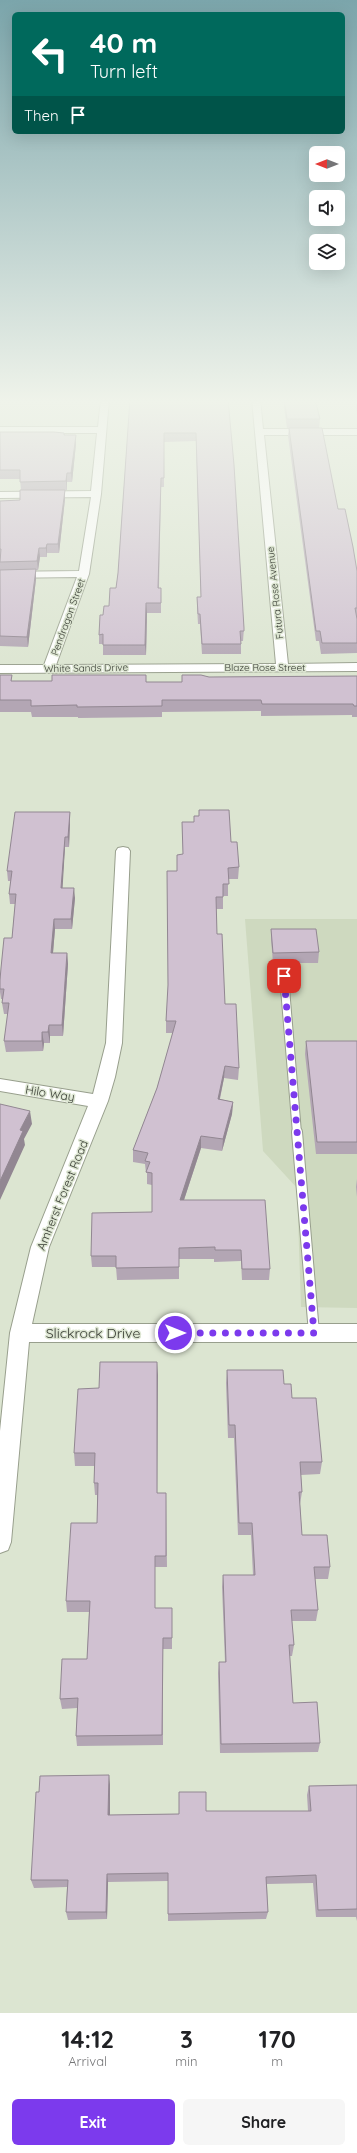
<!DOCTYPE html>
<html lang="en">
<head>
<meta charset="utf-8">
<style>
  :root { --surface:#fff; --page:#f6f6f6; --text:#202124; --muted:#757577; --accent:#7c3aed }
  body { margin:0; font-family:Quicksand,sans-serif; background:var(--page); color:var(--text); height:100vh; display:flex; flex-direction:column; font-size:15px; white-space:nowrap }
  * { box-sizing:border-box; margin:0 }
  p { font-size:13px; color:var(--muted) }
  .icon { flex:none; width:22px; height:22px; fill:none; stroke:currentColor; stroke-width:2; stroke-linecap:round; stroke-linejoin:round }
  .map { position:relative; height:2013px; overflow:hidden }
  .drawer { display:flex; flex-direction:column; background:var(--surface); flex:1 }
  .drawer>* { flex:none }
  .top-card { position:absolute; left:12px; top:12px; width:333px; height:122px; border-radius:6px; box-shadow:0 4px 16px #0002; background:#00695c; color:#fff; overflow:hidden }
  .needle { width:26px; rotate:270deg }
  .tools { position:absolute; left:309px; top:146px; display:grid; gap:8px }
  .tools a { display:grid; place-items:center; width:36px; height:36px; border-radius:6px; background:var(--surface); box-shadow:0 4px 16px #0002; font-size:20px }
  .pin { position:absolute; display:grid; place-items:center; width:34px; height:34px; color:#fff; margin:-17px; border-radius:8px; box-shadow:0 2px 6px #0006 }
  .me { position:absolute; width:44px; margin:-22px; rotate:90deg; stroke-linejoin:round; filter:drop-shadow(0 0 3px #0008) }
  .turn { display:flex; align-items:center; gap:14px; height:84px; padding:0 12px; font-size:18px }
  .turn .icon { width:52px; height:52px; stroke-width:2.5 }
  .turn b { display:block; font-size:28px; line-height:34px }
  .then { display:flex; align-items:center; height:38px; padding:0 12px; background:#0003; gap:8px; font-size:15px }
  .eta { display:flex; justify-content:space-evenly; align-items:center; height:68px; text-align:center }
  .eta b { font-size:24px; font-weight:700; line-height:28px }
  .primary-button { display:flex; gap:8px; margin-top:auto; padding:8px 12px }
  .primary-button a { flex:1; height:46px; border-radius:6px; background:var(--accent); color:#fff; font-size:16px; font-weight:700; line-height:46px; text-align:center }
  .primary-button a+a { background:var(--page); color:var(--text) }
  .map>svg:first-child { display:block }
</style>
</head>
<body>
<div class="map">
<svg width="357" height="2013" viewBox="0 0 357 2013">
  <rect width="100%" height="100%" fill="#dce5d1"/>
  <path fill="#ced9bf" d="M245 919H357V1308L301 1307 297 1188 263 1151Z"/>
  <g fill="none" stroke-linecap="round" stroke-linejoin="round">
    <defs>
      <path id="lane-far1" d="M284 976 297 1133"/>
      <path id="lane" d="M297 1132 314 1333"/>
      <path id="street" d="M101 399H109L101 494 89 574 56 665 276 664 252 399H260L263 429H357V435H264L288 664 357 663V671L0 673V665H44L77 577 0 578V572L79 571 91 497 0 498V492L91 491 97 433H0V427H98Z
        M123 847 128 848 130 851 122 1043 115 1077 108 1101 49 1247 32 1324H357V1342H29L11 1542 8 1550 0 1553V1431L10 1333 31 1247 88 1106 0 1091V1079L93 1094 106 1043 116 851 118 848Z"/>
    </defs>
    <use href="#lane-far1" stroke="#989f8d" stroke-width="10"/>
    <use href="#lane" stroke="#989f8d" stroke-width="12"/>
    <use href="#street" stroke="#989f8d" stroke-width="2"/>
    <use href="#lane-far1" stroke="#fff" stroke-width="8"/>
    <use href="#lane" stroke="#fff" stroke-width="10"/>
    <use href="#street" fill="#fff" fill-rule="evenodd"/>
  </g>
  <path fill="#b3a6b4" d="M130 399H228L244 628 243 641H241V654H202L200 624H198L197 607V597H201L196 441 164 442V487H161L159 588H161V613H147L146 655H103V644H99V635L103 615 109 606 116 588 118 573Z
    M284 399 320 419 319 428H287L284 408Z
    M357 399V413L356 408Z
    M289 428 338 509 357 571V653L321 654 319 641H316L288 436Z
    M0 432 64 433 65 435H76V444L72 482H67V490H21L20 479H0Z
    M65 499 59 553H47V557H40L38 570H36V579L28 647 0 646V501Z
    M0 675 12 681H52L146 675V682H182L209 677 357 676V717H352V715L261 716V711L162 712V717L78 718V717H32L31 712H0Z
    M70 812V822L69 847H65L62 888 75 898 72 929H55L53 953H67L68 964 63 1036H50V1043H44L43 1051 6 1052 4 1041 8 1014H4L2 1003 3 999H1L0 992V980L12 938 15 904H10L9 894 11 881H8L7 871Z
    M194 816 231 842 239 867 238 879H228V896H223V909H216L217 934 225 1004 239 1068 238 1080 224 1078 220 1099 233 1102 232 1114 222 1151 201 1148 184 1200 270 1269 269 1280H242L241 1261 214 1262V1259H179V1279L117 1280 116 1267H92L91 1256 152 1212V1185L147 1184V1173H146L145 1164 133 1162V1150L157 1088 173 1033H166V1021L177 871 183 854 182 822H194Z
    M271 929 319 952 318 963H273L271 939Z
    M306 1041H357V1154H316L305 1054Z
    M357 1179V1197L356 1187Z
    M157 1362V1493H166L167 1567H155V1608H172V1649H163V1745L77 1746 76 1736 77 1708 62 1709 60 1699 87 1659 89 1612H67L66 1601 97 1523V1495H95L94 1483 95 1466H75L74 1453 99 1388Z
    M227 1370 284 1384 292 1398 322 1462 320 1474 301 1475 302 1492 300 1504 302 1535 330 1567 328 1579H315L318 1610 316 1621H292L294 1645 292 1656H289L293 1703 320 1743 318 1752 220 1753 218 1673 219 1662H225L222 1587 223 1575H253L251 1535H238L234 1438H228L226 1383Z
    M110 1784V1815L179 1814 206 1811H308L307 1795 309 1786 357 1785V1921L356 1917H316L313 1883 267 1884 268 1912 266 1919 168 1921V1881L108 1882 107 1919 68 1920 66 1912 67 1887 34 1888 31 1880 39 1792Z"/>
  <path fill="#928792" d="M76 435V444L72 482 71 473Z
    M67 473V490L66 481Z
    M65 490V499L59 553 58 544Z
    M47 544V557L46 548Z
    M39 548 40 557 38 570 37 561Z
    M36 569V579L28 647 27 637Z
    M146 603 147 613 146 655 145 645Z
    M70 812V822L69 847 68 837Z
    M65 837V847L62 898 61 888Z
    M74 888 75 898 72 929 71 919Z
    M54 919 55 929 52 964 51 953Z
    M67 953 68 964 63 1036 62 1025Z
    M49 1025 50 1036V1043L48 1032Z
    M42 1032 44 1043 43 1051 42 1041Z
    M225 1066 224 1078 217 1111 218 1099Z
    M233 1102 232 1114 222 1151 223 1139Z
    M30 1111 32 1124 24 1139 25 1145 0 1200V1181L20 1130Z
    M201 1136V1148L180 1212V1200Z
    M157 1362 158 1375 157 1505Z
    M109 1775 110 1784V1824L108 1815Z
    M107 1874 108 1882 107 1919 106 1912Z"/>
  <path fill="#d0c1d1" stroke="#928792" d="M130 399H228L234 465 244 628V631H240L241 644H202L200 614H198L197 597H201L196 433H164V478H161L158 588H161V603H146L145 645H103V634L99 635 100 615H103L104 606H109L110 588H116L118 573Z
    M284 399H315L320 419H287Z
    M289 428H322L338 509H345L353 547 357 571V608H355L357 619V643H322L320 631H316Z
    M0 432H54L64 433V435H76L71 473H67L66 481 20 482V470H0Z
    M20 490H65L58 544H47L46 548H39L37 561 0 562 1 549H0V501L20 500Z
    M36 569 27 637 0 636V570Z
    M0 675H12L11 681H52V675H146V682H182V675H201L209 677 357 676V706H354L353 704H262L261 700H162V706L77 707V705L31 706V700H0Z
    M199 810H229L231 842H237L239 867 228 868 229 884H223V897H216L217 934H222L225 1004H236L239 1068 225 1066 218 1099 233 1102 223 1139 201 1136 180 1200H265L270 1269H242L241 1250H215V1247L179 1248V1267L116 1268V1256H91L92 1213 152 1212V1173L146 1172 150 1162 145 1161 148 1153 133 1150 157 1088 176 1021H166L168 985 167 871H177V855L183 854 182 822H194V816H199Z
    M15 812H70L68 837H65L61 888H74L71 919H54L51 953H67L62 1025H49L48 1032H42V1041H4L9 1003H2L4 989H0V980L1 968 4 938H12L16 894H9L12 871H7Z
    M271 929H316L319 952 273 953Z
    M306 1041H357V1142H317Z
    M0 1104 30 1111 20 1130 23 1131 0 1181Z
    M100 1362H157V1493H166V1556H155V1608H172V1638H163L162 1735 76 1736 78 1698 60 1699 62 1659H87L90 1601H66L71 1523H97L98 1483H94L95 1453H74L78 1389 99 1388Z
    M227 1370H283L284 1384H291L292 1398H316L322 1462H300L302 1492H299L302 1535H327L330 1567H314L318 1610H291L294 1645H289L293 1703 317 1702 320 1743 221 1744 219 1662H226L223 1575H255L252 1523H239L235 1425H229Z
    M109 1775 108 1815 179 1814V1792H206V1811H311L309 1786 357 1785V1909L318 1910 316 1875 266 1877 268 1912 168 1914V1873L107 1874 106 1912H66L68 1880H31L36 1792H39L40 1776Z"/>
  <linearGradient id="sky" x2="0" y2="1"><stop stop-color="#7ba5ab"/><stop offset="0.59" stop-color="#eff3ea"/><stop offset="1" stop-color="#eff3ea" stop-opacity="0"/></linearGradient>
  <rect width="357" height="680" fill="url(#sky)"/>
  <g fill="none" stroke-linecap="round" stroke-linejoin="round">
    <path stroke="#7c3aed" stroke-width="7" stroke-dasharray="0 12.6" d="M175 1333H314L284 976"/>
  </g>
  <g text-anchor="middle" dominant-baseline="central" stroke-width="3" stroke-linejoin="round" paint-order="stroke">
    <g font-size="10" fill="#393d35" stroke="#dce5d1">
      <text transform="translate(275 593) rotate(-96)">Futura Rose Avenue</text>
      <text transform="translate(68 617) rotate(-70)">Pendragon Street</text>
      <text x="265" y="667">Blaze Rose Street</text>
      <text transform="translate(86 668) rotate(-1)">White Sands Drive</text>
    </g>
    <g font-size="12" fill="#393d35" stroke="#dce5d1">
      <text transform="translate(50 1093) rotate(9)">Hilo Way</text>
      <text transform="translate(62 1195) rotate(-68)">Amherst Forest Road</text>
    </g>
    <g font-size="14" fill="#393d35" stroke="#dce5d1">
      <text x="93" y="1333">Slickrock Drive</text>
    </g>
  </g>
</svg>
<div class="tools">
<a><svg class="needle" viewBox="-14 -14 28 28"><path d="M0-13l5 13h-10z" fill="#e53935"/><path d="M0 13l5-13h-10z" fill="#757577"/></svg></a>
<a><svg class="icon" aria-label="sound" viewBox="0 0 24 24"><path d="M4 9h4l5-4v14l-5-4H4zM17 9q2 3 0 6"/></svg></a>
<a><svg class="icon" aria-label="layers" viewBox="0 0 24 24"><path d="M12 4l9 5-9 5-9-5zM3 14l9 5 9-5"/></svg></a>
</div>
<div class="pin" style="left:284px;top:976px;background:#d93025"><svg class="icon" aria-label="arrive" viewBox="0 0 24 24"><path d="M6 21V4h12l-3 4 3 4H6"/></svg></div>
<svg class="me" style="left:175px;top:1333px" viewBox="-20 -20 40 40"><circle r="17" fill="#7c3aed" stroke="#fff" stroke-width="3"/><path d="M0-11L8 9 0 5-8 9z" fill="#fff"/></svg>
<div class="top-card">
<div class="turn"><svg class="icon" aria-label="left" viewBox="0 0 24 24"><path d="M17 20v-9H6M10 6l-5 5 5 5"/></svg><div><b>40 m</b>Turn left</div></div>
<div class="then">Then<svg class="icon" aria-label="arrive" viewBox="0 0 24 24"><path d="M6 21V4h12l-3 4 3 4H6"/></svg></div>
</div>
</div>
<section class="drawer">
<div class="eta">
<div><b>14:12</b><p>Arrival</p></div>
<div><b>3</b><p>min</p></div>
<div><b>170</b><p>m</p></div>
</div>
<div class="primary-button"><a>Exit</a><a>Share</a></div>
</section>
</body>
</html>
